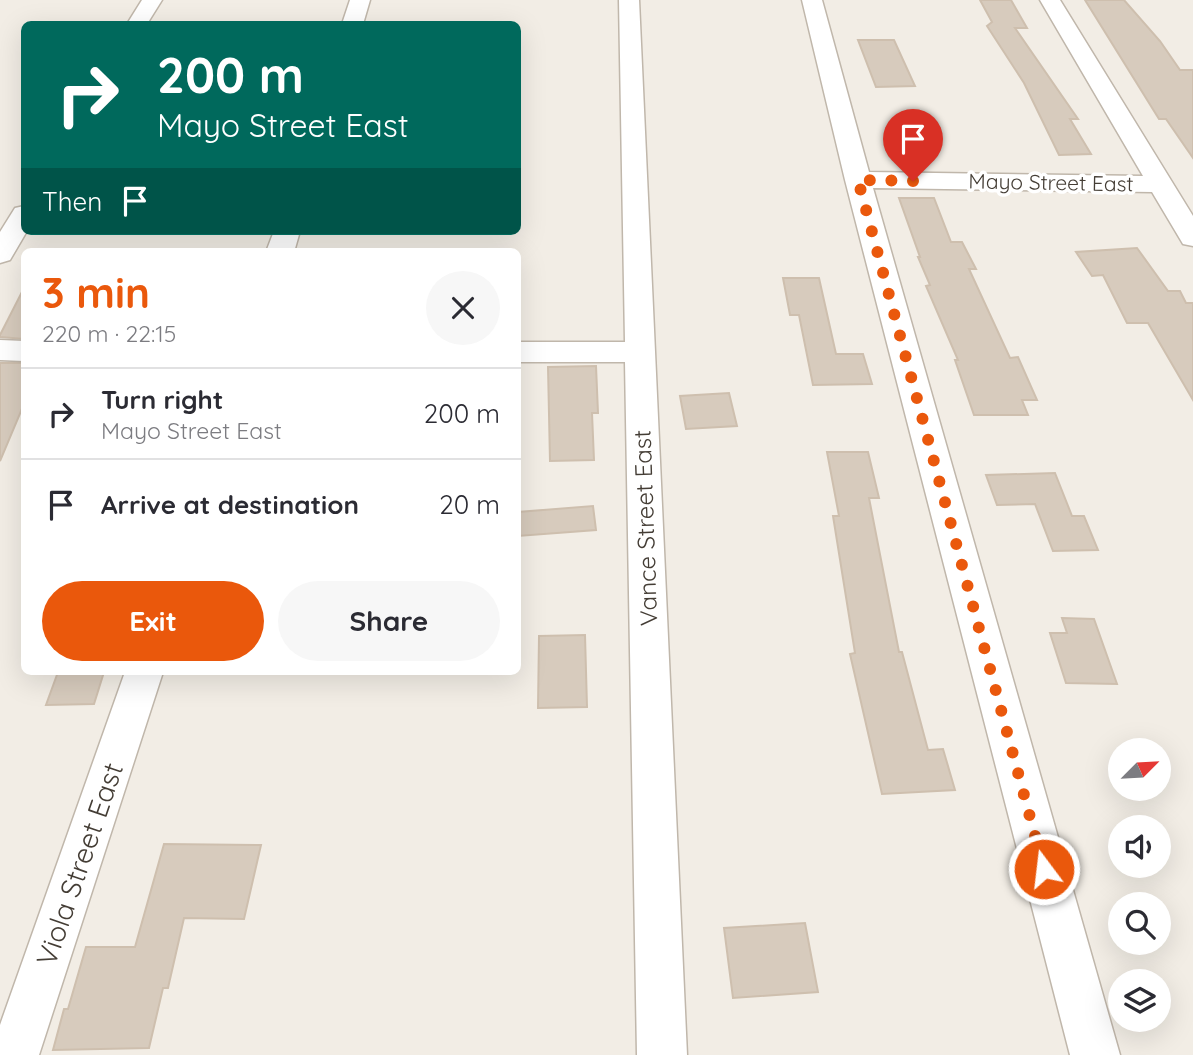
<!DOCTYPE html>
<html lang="en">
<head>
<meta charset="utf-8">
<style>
  :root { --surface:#fff; --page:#f7f7f7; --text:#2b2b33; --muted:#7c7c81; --line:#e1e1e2; --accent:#ea580c }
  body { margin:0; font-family:Quicksand,sans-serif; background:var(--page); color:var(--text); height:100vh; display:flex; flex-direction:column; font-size:26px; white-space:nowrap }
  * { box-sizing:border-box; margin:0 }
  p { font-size:23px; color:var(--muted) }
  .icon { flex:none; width:38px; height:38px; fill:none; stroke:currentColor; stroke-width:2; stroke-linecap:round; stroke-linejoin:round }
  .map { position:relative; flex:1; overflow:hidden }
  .side { position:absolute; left:21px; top:248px; width:500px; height:427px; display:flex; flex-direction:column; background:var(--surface); border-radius:10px; box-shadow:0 7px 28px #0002 }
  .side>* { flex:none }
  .banner { position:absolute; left:21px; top:21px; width:500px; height:214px; border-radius:10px; box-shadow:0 7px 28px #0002; background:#00695c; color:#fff; overflow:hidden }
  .needle { width:46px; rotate:66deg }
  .controls { position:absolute; left:1108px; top:738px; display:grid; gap:14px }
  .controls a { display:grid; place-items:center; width:63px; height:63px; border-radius:50%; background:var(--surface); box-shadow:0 7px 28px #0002; font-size:35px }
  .pin { position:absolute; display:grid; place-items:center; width:60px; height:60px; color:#fff; margin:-72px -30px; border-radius:50% 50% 50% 0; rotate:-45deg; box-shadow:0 0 7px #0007 }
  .pin .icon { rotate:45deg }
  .me { position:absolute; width:77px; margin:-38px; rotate:345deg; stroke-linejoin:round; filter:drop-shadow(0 0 5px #0008) }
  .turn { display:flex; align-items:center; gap:24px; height:147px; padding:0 21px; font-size:32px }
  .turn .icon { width:91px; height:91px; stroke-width:2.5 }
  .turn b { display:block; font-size:49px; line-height:60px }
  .then { display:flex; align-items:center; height:66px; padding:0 21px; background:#0003; gap:14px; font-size:26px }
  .round { display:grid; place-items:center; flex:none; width:74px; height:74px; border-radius:37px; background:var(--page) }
  .head { display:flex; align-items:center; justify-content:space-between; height:119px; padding:0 21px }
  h1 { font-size:42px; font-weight:700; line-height:52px; color:var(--accent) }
  .action { display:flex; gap:14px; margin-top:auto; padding:14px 21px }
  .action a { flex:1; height:80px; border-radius:42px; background:var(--accent); color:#fff; font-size:28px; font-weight:700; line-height:80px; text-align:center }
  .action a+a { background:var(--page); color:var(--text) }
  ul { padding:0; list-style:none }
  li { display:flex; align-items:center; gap:21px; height:91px; padding:0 21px; border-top:2px solid var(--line) }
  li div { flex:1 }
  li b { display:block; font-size:26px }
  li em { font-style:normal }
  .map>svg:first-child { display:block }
</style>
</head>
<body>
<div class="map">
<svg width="1193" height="1055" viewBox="0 0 1193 1055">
  <rect width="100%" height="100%" fill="#f2ede5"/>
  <path fill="#d7cbbd" stroke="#cebfae" stroke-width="2" d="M980 0H1011L1027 28H1015L1078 119H1070L1091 154 1059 155 1024 83 987 26 992 22Z
    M1085 0H1124L1160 41 1180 70H1193V158L1166 119H1159Z
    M858 40H894L915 86 876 87Z
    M899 198H934L951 242H962L976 269H969L1010 358 1018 357 1037 400H1022L1028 415H974L955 360H958L926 286 930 285 918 257H920Z
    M1137 248 1168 291H1180L1186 303H1193V400L1148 323H1127L1103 275 1092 276 1076 252Z
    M783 278H819L836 354H863L872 384 813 385 799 315H790Z
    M24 288V339L0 337V335Z
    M0 363H24V404L0 461Z
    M596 366 598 413H592L594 460 550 461 548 367Z
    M729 393 737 426 686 429 680 396Z
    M827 452H868L879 498H869L899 652H902L928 750 943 749 955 790 882 794 850 654 855 653 833 516H839Z
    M1055 473 1072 516H1084L1098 550 1053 551 1035 504 997 505 986 475Z
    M593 506 596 530 518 536V512Z
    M1062 618 1094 619 1117 684 1066 683 1050 633H1067Z
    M585 635 587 707 538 708 539 636Z
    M58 672H104L94 704 46 705Z
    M164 844 261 845 244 919 184 918 168 988H163L149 1048 53 1050 64 1009H68L86 947H135Z
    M805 923 818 992 733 998 724 928Z"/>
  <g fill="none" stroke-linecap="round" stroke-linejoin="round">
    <defs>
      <path id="minor" d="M142 0H162L147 24H127Z
        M350 0H370L363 24H342Z
        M619 0H639L687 1055H637L625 362H518V342H625Z
        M802 0H822L869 172 1143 176 1040 0H1060L1193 216V246L1183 244 1152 192 873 188 1120 1055H1070L845 180Z
        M24 206V231H27L10 260 0 263V232L15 208Z
        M274 231H300L294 252H266Z
        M0 340 24 341V361L0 360Z
        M125 672H163L39 1055H0V1025Z"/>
    </defs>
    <use href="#minor" stroke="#c0b7ab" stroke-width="3"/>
    <use href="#minor" fill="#fff" fill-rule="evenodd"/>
  </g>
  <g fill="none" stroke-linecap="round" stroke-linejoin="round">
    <path stroke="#ea580c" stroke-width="12" stroke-dasharray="0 21.6" d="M913 181 858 180 1044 869"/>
  </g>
  <g text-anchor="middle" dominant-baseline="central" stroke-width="7" stroke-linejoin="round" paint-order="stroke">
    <g font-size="21" fill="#443d35" stroke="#fff">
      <text transform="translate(1051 182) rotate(1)">Mayo Street East</text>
    </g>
    <g font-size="24" fill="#443d35" stroke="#fff">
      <text transform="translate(645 528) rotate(-92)">Vance Street East</text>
    </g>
    <g font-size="28" fill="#443d35" stroke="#fff">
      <text transform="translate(79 864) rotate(-71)">Viola Street East</text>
    </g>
  </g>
</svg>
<div class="controls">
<a><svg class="needle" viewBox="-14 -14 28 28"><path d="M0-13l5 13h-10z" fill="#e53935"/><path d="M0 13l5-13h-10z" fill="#7c7c81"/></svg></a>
<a><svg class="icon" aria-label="sound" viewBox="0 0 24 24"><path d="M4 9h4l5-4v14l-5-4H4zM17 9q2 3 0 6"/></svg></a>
<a><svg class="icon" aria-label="search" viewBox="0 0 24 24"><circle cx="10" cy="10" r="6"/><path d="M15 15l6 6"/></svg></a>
<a><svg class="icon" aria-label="layers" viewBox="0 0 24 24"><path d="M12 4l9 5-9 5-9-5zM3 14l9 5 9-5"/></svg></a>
</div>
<div class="pin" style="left:913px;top:181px;background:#d93025"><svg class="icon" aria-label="arrive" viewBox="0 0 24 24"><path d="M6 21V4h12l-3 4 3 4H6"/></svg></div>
<svg class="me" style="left:1044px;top:869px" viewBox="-20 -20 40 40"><circle r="17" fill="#ea580c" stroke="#fff" stroke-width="3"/><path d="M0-11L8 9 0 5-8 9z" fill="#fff"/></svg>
<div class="banner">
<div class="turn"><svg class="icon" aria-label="right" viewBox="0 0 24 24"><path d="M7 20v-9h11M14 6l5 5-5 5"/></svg><div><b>200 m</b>Mayo Street East</div></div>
<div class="then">Then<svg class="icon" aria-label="arrive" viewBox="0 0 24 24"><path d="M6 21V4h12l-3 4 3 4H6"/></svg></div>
</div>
<section class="side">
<div class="head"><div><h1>3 min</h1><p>220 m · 22:15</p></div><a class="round"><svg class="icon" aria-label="close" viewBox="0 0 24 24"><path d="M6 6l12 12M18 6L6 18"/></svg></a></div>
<ul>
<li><svg class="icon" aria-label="right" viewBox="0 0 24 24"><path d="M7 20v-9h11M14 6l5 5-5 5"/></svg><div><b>Turn right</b><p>Mayo Street East</p></div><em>200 m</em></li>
<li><svg class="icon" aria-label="arrive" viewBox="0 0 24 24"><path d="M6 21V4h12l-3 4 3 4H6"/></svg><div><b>Arrive at destination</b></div><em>20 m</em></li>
</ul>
<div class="action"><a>Exit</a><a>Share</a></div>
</section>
</div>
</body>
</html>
